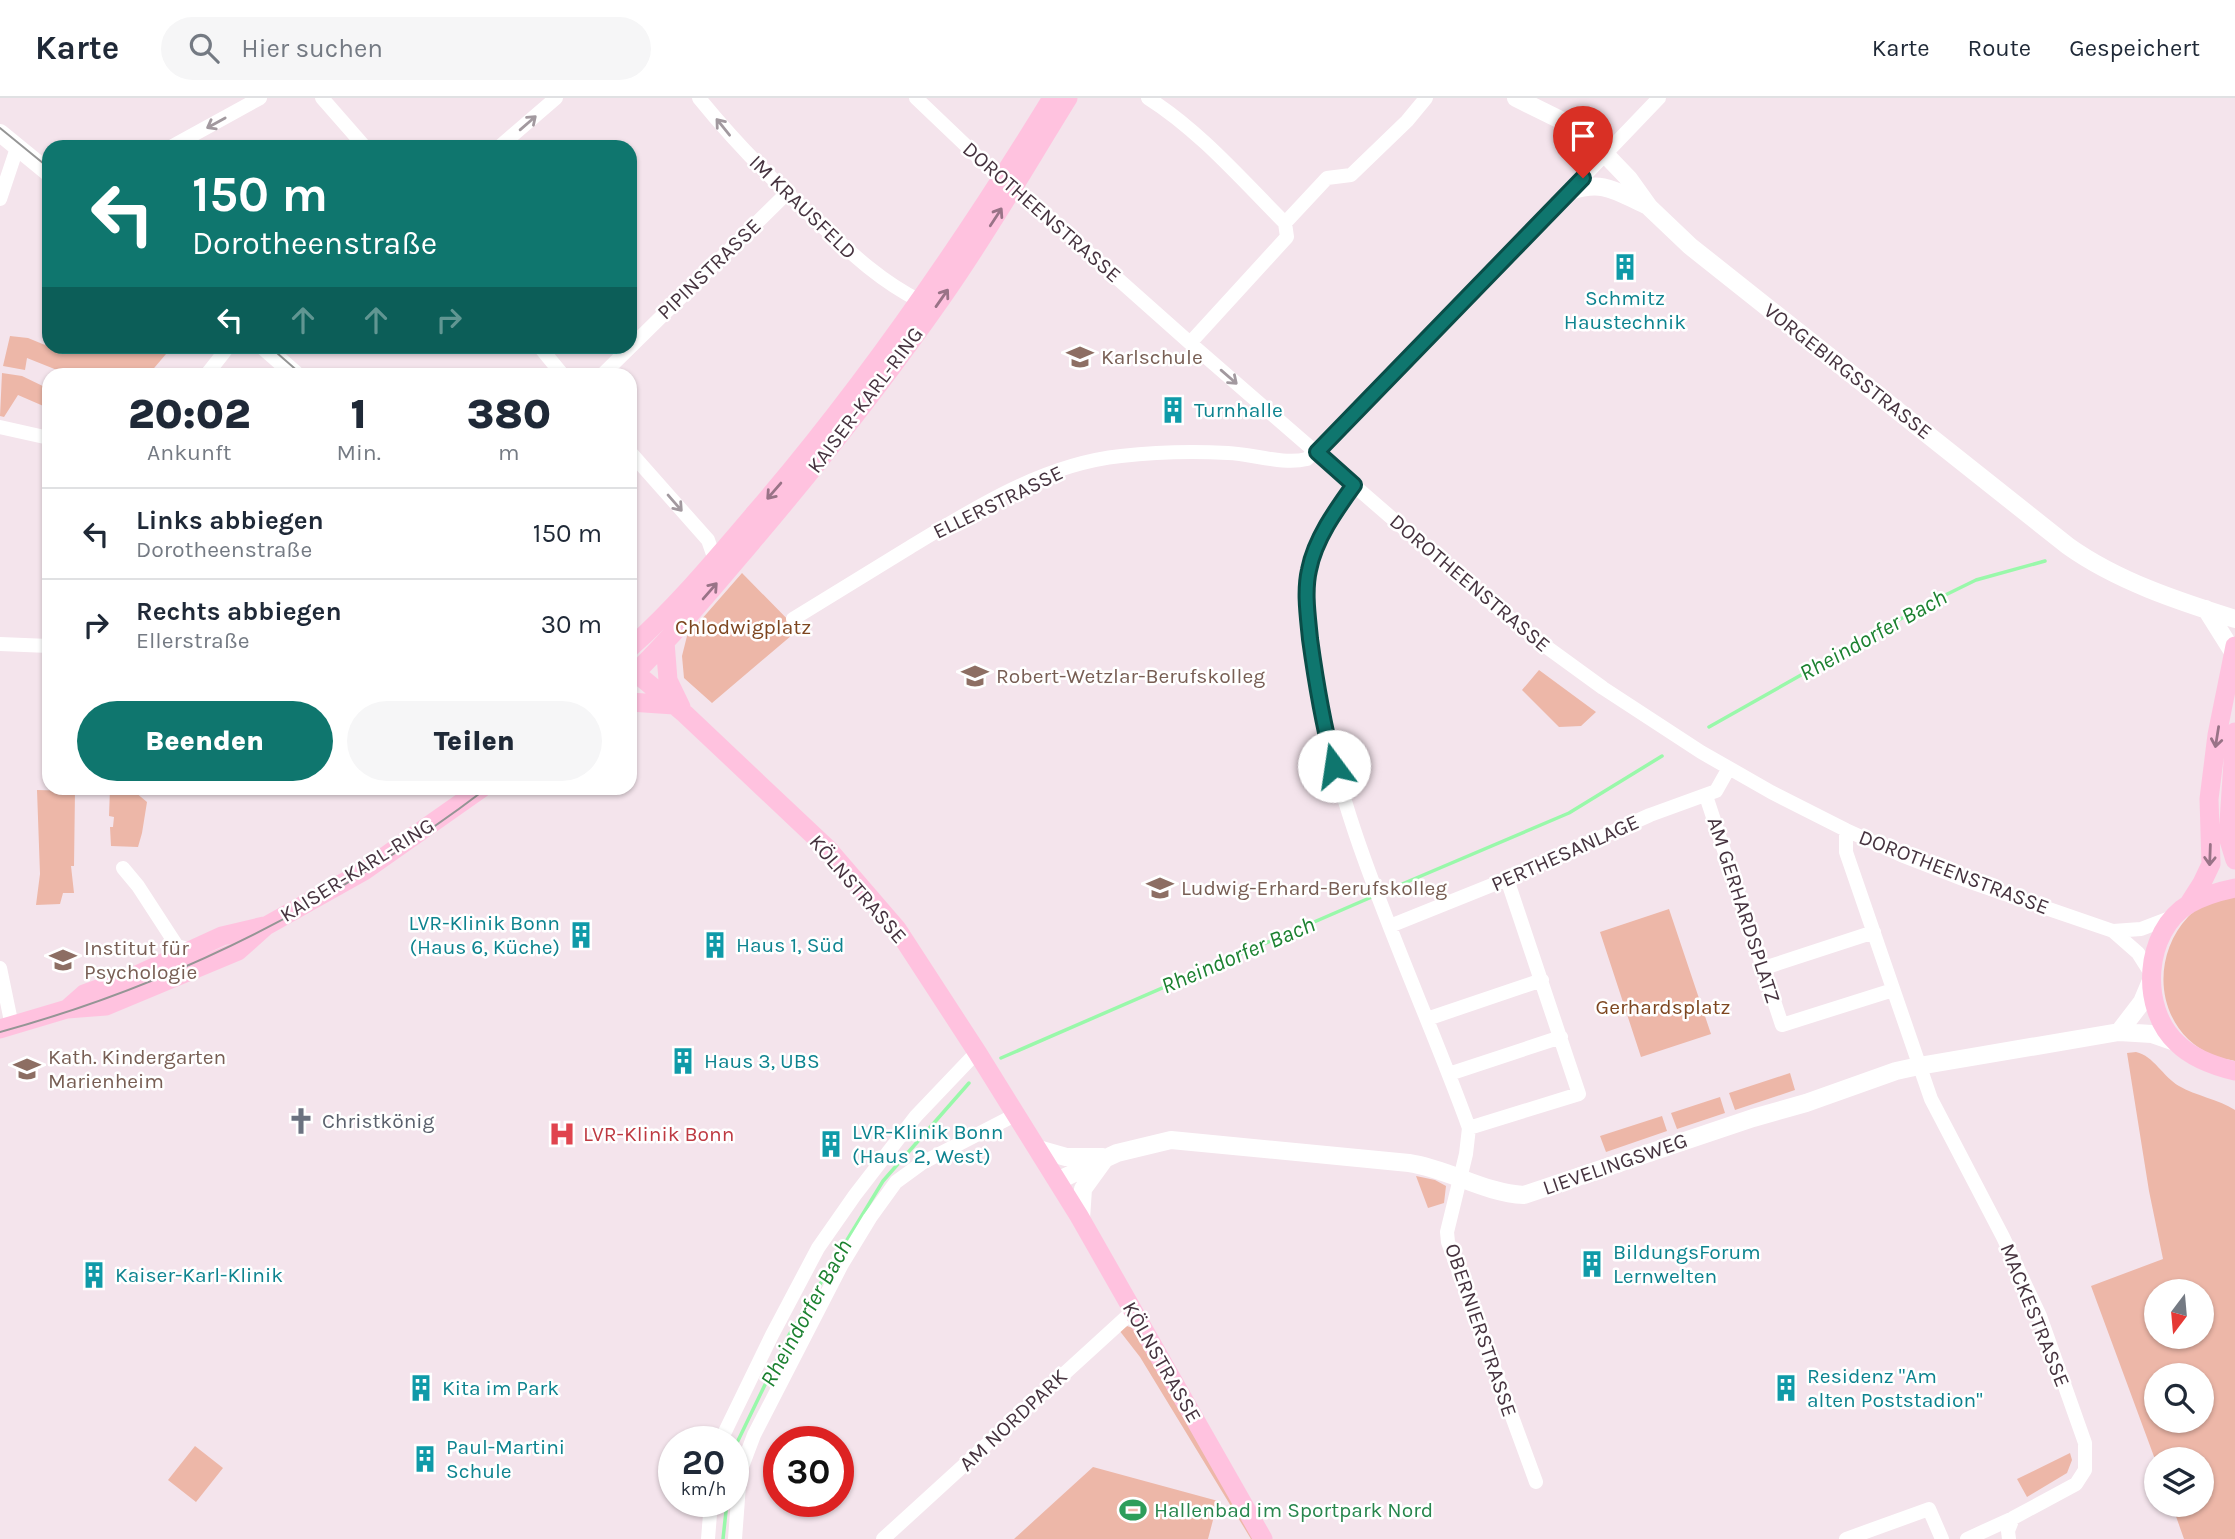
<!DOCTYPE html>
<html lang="de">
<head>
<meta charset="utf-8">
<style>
  :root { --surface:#fff; --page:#f6f6f7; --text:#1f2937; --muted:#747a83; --line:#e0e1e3; --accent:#0f766e }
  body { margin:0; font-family:Karla,sans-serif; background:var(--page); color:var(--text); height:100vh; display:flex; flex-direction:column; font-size:26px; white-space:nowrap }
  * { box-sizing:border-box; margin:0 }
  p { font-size:23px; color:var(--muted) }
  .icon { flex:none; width:38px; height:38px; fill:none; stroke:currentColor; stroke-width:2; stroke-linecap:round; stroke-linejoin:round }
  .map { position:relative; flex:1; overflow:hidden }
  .panel { position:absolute; left:42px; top:270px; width:595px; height:427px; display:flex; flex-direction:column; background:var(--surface); border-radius:21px; box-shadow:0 2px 5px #0004 }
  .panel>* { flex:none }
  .banner { position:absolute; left:42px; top:42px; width:595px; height:214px; border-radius:21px; box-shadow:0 2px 5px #0004; background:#0f766e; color:#fff; overflow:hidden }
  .needle { width:46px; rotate:196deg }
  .buttons { position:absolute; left:2144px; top:1181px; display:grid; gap:14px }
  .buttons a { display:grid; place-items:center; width:70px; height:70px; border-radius:50%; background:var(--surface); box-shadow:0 2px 5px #0004; font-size:35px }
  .speed { position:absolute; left:658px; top:1328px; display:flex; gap:14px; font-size:35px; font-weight:700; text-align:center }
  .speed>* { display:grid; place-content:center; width:91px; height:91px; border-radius:50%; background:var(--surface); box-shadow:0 2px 5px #0004; line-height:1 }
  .speed small { font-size:18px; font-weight:400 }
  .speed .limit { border:10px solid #d22; background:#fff; color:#111 }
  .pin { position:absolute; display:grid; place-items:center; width:60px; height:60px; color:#fff; margin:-72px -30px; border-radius:50% 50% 50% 0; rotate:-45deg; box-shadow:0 0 7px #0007 }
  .pin .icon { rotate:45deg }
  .me { position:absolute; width:77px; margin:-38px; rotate:346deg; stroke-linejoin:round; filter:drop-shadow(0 0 5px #0008) }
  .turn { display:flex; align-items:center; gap:24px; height:147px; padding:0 35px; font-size:32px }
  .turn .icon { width:91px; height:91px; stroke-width:2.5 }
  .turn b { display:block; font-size:49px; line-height:60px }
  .lanes { display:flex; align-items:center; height:66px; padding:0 35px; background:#0003; justify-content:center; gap:35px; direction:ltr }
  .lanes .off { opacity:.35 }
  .eta { display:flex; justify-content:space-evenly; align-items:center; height:119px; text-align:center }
  .eta b { font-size:42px; font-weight:800; line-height:49px }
  .primary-button { display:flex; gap:14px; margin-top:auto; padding:14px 35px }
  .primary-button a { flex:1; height:80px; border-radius:42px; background:var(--accent); color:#fff; font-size:28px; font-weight:800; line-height:80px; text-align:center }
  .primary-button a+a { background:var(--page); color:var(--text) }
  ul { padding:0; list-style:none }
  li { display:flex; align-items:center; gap:21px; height:91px; padding:0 35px; border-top:2px solid var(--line) }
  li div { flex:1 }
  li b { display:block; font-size:26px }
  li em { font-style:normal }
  header { display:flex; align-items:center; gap:42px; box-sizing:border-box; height:98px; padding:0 35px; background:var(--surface); border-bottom:2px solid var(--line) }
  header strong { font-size:33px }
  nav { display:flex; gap:38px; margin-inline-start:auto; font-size:24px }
  .search { width:490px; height:63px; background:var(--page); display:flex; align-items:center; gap:18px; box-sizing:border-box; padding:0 24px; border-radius:38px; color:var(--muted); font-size:26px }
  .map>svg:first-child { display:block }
</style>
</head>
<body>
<header>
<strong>Karte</strong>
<div class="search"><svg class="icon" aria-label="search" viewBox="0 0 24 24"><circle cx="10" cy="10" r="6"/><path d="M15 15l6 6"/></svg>Hier suchen</div>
<nav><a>Karte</a><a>Route</a><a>Gespeichert</a></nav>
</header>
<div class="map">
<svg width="2235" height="1441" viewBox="0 0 2235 1441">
  <rect width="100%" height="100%" fill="#f4e4ec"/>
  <path fill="#edb7a8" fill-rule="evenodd" d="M10 238 28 240 67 256 71 249H84L101 255 103 249H172L149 276H61L62 274 27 260 25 272 3 268Z
    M2 275 22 278 49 291V315L48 310 18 297 4 319 0 318Z
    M742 475 798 532 712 605 684 580 682 558 687 538Z
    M1539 572 1596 614 1581 628 1559 629 1522 592Z
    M110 690H134L135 694 147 704 142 735 138 749 111 748 110 729H113L114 719 109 718Z
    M37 692 75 693 74 768H71L74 795H63L60 806 36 807 40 776Z
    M2235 795V963C2228 961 2220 961 2214 958 2157 934 2148 862 2188 819 2200 805 2218 800 2235 795Z
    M1669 811 1711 936 1641 959 1600 834Z
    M2136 954C2154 958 2163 979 2179 988 2196 998 2218 1001 2235 1012V1441H2184L2172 1407H2202V1362H2156V1364L2091 1188 2163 1161 2149 1093 2127 955ZM2156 1194H2202V1239H2156ZM2156 1278H2202V1323H2156Z
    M1790 975 1795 992 1735 1012 1729 995Z
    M1720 999 1725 1015 1677 1031 1671 1015Z
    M1662 1018 1667 1033 1606 1054 1600 1038Z
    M1416 1078 1435 1082 1446 1088 1444 1105 1428 1110Z
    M1127 1228 1135 1231 1256 1441H1251L1140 1259 1119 1232Z
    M195 1348 223 1370 196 1404 168 1382Z
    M2070 1355 2072 1362 2067 1375 2027 1399 2017 1381Z
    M1093 1369 1218 1403 1208 1441H1014Z"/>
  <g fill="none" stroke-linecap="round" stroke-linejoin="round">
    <path stroke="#99f8aa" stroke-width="3.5" d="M1709 629 1927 506 1976 482 2045 463
      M1381 795 1569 715 1662 658
      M1001 960 1374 798
      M733 1353 789 1237 883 1083 969 985
      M723 1441 727 1404"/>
    <path stroke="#fff" stroke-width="14" d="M322 0 365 49
      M699 0C737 47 778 88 822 128 853 157 882 184 920 203
      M916 0 1002 82 1028 101 1190 245 1470 488 1537 542 1603 590 1701 654 1771 694 1846 732 1901 757 1973 785 2113 833 2138 855 2150 874
      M1148 0C1200 33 1242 82 1285 125
      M171 49 260 0
      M499 49 556 0
      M0 101 17 50
      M1285 125 1327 80 1351 77 1407 23 1426 0
      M1190 245 1287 139 1285 125
      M539 248 562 276
      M207 276 229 248
      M603 276 786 96
      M0 329 49 340
      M630 354 708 442 715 462
      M1354 387C1336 413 1313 444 1308 475 1303 503 1309 532 1313 560 1334 724 1413 875 1469 1030L1466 1056 1447 1134 1448 1144 1536 1384
      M793 521C831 498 869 474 907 451 973 411 1043 366 1121 358 1156 354 1193 353 1228 355 1253 356 1283 367 1307 361L1474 193 1659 0
      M0 546 49 548
      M1706 698 1782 927 1893 892
      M1846 732V754L1931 1001 2003 1139 2040 1218 2085 1345V1372L2076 1386 2013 1420 2008 1433 2009 1441
      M123 770 138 788 177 848 191 852
      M1390 828 1507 781 1650 717 1716 693 1729 670
      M2113 833 2141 831 2175 818
      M0 870 12 928
      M1764 870 1874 834
      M1427 921 1542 882
      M1449 976 1561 939
      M1469 1030 1579 996 1507 781
      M720 1344 772 1237 818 1150 855 1097 916 1018 977 954
      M708 1441 711 1404
      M735 1441 740 1374 754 1337 842 1166 870 1120 896 1084 922 1065 1017 1016
      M883 1441 1133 1213
      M1846 1441 1929 1411 1942 1441
      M1967 1441 2013 1420"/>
    <path stroke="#fff" stroke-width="18" d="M1516 0 1583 33 1629 81 1649 109 1690 148 2068 448C2117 483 2178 503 2235 521
      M0 35 49 75
      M1570 93C1604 82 1615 93 1646 107
      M263 248 295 276
      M2206 511 2233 554
      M2119 934 2142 904 2150 885
      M1038 1051 1066 1059H1103
      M1057 1083 1117 1055 1171 1042 1409 1065C1449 1071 1484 1095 1524 1097L1753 1020 1806 1005 1896 973 1919 968 2119 934 2152 936 2175 944
      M1081 1121 1083 1091 1104 1062"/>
    <path stroke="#ffc2df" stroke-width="19" d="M665 544 668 582 681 609
      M630 550C676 509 716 461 756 414 867 285 963 145 1052 0
      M630 570 685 616 828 751 897 831 977 954 1079 1118 1263 1441
      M630 580C673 538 712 491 751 445 819 365 883 284 943 198 988 134 1027 66 1068 0
      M630 604 674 607
      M2235 634 2228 739 2235 762
      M2235 790C2220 793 2203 798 2189 806 2144 833 2139 910 2177 945 2192 960 2214 968 2235 973
      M2188 807 2202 785 2211 766 2209 701 2217 637 2235 548
      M67 911 84 896 137 877 222 838 264 828
      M0 931 67 911 106 908 238 853 266 828 364 773 482 690"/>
    <path stroke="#959595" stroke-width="2" d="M0 30 49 70
      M269 248 301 276
      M0 934C179 885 340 802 487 690"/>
  </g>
  <defs><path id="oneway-shaft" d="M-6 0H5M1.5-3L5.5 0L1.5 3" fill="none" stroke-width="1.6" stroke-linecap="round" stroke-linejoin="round" transform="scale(1.75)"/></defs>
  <g stroke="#a2999f">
    <use href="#oneway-shaft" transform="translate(216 25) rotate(151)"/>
    <use href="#oneway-shaft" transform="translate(528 25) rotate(-41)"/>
    <use href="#oneway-shaft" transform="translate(723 29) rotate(-129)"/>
    <use href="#oneway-shaft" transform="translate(1229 279) rotate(41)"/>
    <use href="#oneway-shaft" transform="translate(675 405) rotate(49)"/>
  </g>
  <g stroke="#997387">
    <use href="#oneway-shaft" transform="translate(996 119) rotate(-57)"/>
    <use href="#oneway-shaft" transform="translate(942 200) rotate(-55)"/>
    <use href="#oneway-shaft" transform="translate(774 393) rotate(131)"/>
    <use href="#oneway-shaft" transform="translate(710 493) rotate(-49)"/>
    <use href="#oneway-shaft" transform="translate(2217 639) rotate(99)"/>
    <use href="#oneway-shaft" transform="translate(2210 757) rotate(92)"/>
  </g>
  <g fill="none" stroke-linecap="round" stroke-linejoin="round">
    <defs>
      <path id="route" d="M1334 668C1323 626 1316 585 1310 541 1308 519 1304 494 1309 472 1315 441 1336 412 1354 387L1317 354 1583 80"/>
    </defs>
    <use href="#route" stroke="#0a4d48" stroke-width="18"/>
    <use href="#route" stroke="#0f766e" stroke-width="12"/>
  </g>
  <defs>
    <symbol id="building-bare" viewBox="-9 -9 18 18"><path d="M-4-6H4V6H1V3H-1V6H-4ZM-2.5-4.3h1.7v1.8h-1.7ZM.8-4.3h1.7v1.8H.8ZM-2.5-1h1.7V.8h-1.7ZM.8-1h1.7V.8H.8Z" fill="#0f9aa8" stroke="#fff" stroke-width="2.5" paint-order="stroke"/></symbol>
    <symbol id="school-bare" viewBox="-9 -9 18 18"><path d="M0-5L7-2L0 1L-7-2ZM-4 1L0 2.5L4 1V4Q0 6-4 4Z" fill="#8d6e63" stroke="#fff" stroke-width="2.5" paint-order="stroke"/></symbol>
    <symbol id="university-bare" viewBox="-9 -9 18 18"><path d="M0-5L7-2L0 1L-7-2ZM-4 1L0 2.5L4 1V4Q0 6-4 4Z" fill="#8d6e63" stroke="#fff" stroke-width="2.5" paint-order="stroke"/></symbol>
    <symbol id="church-bare" viewBox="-9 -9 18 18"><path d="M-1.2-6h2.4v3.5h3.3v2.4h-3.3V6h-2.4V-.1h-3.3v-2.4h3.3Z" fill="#6b7280" stroke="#fff" stroke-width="2.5" paint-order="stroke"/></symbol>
    <symbol id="hospital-bare" viewBox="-9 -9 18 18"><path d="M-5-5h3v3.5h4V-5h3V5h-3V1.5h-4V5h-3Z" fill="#e0444e" stroke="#fff" stroke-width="2.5" paint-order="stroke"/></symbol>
    <symbol id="stadium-bare" viewBox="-9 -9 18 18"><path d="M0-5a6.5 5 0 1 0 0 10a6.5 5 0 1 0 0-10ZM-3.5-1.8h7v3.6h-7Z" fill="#2e9e5b" stroke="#fff" stroke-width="2.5" paint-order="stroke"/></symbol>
  </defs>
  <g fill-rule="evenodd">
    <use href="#building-bare" x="1606" y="150" width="38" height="38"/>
    <use href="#school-bare" x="1061" y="240" width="38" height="38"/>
    <use href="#building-bare" x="1154" y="293" width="38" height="38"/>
    <use href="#school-bare" x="956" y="559" width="38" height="38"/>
    <use href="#school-bare" x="1141" y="771" width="38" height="38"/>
    <use href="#building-bare" x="562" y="818" width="38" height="38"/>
    <use href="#building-bare" x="696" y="828" width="38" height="38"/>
    <use href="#university-bare" x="44" y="843" width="38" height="38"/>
    <use href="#building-bare" x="664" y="944" width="38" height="38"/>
    <use href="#school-bare" x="8" y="952" width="38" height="38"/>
    <use href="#church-bare" x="282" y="1004" width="38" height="38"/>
    <use href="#hospital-bare" x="543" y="1017" width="38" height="38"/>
    <use href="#building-bare" x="812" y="1027" width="38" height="38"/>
    <use href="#building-bare" x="1573" y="1147" width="38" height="38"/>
    <use href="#building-bare" x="75" y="1158" width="38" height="38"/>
    <use href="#building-bare" x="402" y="1271" width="38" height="38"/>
    <use href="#building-bare" x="1767" y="1271" width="38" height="38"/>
    <use href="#building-bare" x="406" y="1342" width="38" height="38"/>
    <use href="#stadium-bare" x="1114" y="1393" width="38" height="38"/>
  </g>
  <g text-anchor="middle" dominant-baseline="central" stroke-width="5" stroke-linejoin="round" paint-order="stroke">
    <g font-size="21" fill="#46333f" stroke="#fff">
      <text transform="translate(803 109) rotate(44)">IM KRAUSFELD</text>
      <text transform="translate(1042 114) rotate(41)">DOROTHEENSTRASSE</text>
      <text transform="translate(709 171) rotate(-44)">PIPINSTRASSE</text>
      <text transform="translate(1848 273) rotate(38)">VORGEBIRGSSTRASSE</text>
      <text transform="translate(865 302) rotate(-53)">KAISER-KARL-RING</text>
      <text transform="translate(998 404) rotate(-26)">ELLERSTRASSE</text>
      <text transform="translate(1470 485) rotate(40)">DOROTHEENSTRASSE</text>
      <text transform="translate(1565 755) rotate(-24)">PERTHESANLAGE</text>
      <text transform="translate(357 772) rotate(-32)">KAISER-KARL-RING</text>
      <text transform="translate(1954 774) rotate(21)">DOROTHEENSTRASSE</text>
      <text transform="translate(858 791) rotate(49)">KÖLNSTRASSE</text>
      <text transform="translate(1744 812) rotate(72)">AM GERHARDSPLATZ</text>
      <text transform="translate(1615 1066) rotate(-19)">LIEVELINGSWEG</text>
      <text transform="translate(2035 1217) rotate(68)">MACKESTRASSE</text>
      <text transform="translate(1481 1232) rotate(71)">OBERNIERSTRASSE</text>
      <text transform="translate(1162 1264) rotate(60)">KÖLNSTRASSE</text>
      <text transform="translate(1013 1322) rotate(-43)">AM NORDPARK</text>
    </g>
    <g font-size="21" fill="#0d838f" stroke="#fff" text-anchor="start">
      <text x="1625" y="200" text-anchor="middle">Schmitz<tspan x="1625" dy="24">Haustechnik</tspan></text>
      <text x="1194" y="312">Turnhalle</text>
      <text x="560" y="825" text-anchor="end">LVR-Klinik Bonn<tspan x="560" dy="24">(Haus 6, Küche)</tspan></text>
      <text x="736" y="847">Haus 1, Süd</text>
      <text x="704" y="963">Haus 3, UBS</text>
      <text x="852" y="1034">LVR-Klinik Bonn<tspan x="852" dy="24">(Haus 2, West)</tspan></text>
      <text x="1613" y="1154">BildungsForum<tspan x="1613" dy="24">Lernwelten</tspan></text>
      <text x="115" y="1177">Kaiser-Karl-Klinik</text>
      <text x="1807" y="1278">Residenz "Am<tspan x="1807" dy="24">alten Poststadion"</tspan></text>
      <text x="442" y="1290">Kita im Park</text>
      <text x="446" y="1349">Paul-Martini<tspan x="446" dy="24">Schule</tspan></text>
    </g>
    <g font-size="21" fill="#785e54" stroke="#fff" text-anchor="start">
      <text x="1101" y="259">Karlschule</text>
      <text x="996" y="578">Robert-Wetzlar-Berufskolleg</text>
      <text x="1181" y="790">Ludwig-Erhard-Berufskolleg</text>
      <text x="84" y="850">Institut für<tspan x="84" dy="24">Psychologie</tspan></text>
      <text x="48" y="959">Kath. Kindergarten<tspan x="48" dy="24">Marienheim</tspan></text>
    </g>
    <g font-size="21" fill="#7e4620" stroke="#fff">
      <text x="743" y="529">Chlodwigplatz</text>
      <text x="1663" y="909">Gerhardsplatz</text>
    </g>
    <g font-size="21" fill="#5b616d" stroke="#fff" text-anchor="start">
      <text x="322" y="1023">Christkönig</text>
    </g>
    <g font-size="21" fill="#be3a42" stroke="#fff" text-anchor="start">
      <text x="583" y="1036">LVR-Klinik Bonn</text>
    </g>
    <g font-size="21" fill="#27864d" stroke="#fff" text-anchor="start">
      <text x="1154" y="1412">Hallenbad im Sportpark Nord</text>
    </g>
    <g font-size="23" font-style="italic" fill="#1b8130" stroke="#fff">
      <text transform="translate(1873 537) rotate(-29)">Rheindorfer Bach</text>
      <text transform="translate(1238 857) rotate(-23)">Rheindorfer Bach</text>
      <text transform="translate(806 1215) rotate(-61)">Rheindorfer Bach</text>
    </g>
  </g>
</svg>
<div class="buttons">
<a><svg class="needle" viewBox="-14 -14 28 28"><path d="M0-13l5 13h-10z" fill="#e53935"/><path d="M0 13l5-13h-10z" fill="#747a83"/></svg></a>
<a><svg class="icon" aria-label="search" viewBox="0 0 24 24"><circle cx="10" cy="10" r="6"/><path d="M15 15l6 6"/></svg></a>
<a><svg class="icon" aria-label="layers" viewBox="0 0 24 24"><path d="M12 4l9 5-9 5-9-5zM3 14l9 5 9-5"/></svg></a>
</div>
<div class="speed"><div>20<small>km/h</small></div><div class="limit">30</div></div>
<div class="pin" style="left:1583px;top:80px;background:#d93025"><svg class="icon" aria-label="arrive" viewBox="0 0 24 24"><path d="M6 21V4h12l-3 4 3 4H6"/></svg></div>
<svg class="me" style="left:1334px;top:668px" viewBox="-20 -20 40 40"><circle r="19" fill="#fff"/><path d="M0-13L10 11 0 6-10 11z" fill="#0f766e"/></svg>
<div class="banner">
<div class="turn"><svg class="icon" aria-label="left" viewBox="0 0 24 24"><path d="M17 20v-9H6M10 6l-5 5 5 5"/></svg><div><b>150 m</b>Dorotheenstraße</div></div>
<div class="lanes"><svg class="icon" aria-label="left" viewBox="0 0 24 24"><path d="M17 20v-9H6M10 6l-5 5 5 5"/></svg><svg class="icon off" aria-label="ahead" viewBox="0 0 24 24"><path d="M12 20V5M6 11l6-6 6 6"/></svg><svg class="icon off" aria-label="ahead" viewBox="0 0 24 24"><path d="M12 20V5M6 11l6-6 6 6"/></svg><svg class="icon off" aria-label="right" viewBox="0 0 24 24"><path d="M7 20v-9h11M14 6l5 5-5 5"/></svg></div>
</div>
<section class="panel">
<div class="eta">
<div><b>20:02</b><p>Ankunft</p></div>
<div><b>1</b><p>Min.</p></div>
<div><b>380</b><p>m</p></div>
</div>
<ul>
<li><svg class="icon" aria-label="left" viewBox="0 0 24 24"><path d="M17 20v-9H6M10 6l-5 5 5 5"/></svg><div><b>Links abbiegen</b><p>Dorotheenstraße</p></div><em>150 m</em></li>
<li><svg class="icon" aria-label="right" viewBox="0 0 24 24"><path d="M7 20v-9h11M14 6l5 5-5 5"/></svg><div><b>Rechts abbiegen</b><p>Ellerstraße</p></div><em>30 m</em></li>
</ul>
<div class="primary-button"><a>Beenden</a><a>Teilen</a></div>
</section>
</div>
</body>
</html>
